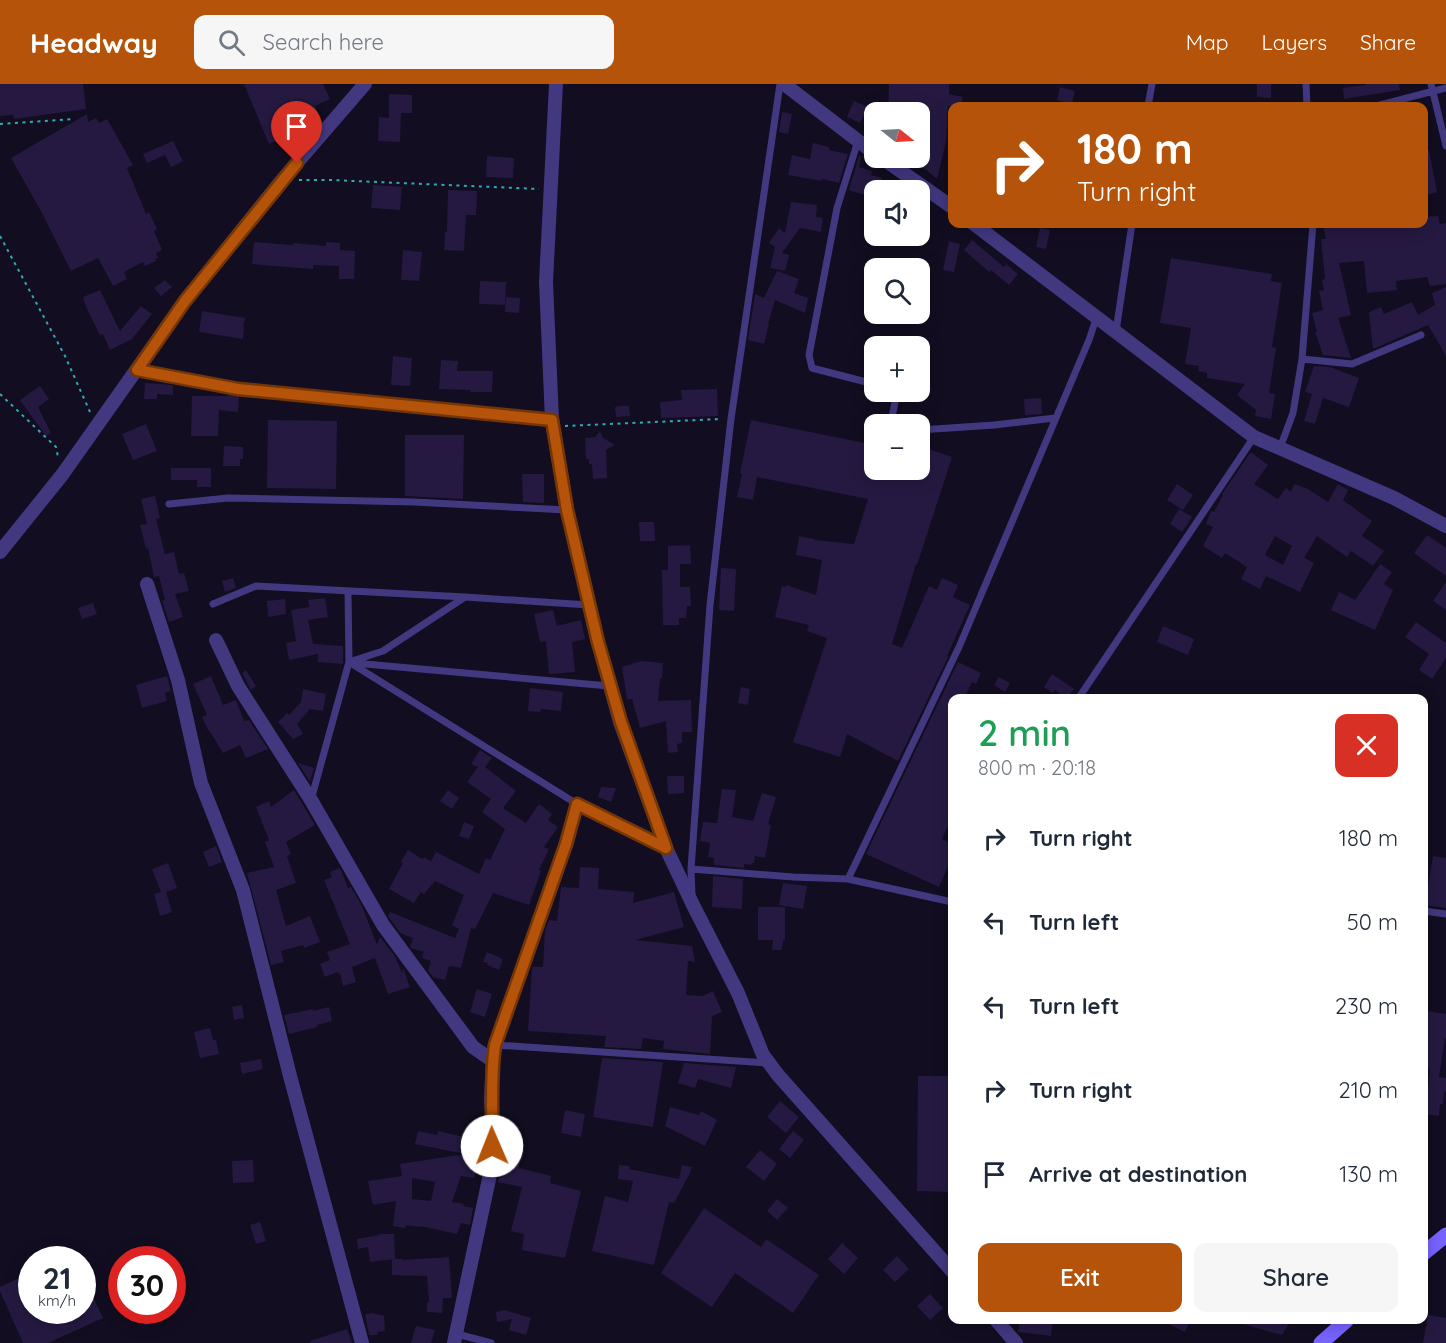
<!DOCTYPE html>
<html lang="en">
<head>
<meta charset="utf-8">
<style>
  :root { --surface:#fff; --page:#f6f6f7; --text:#1f2937; --muted:#747a83; --accent:#b45309 }
  body { margin:0; font-family:Quicksand,sans-serif; background:var(--page); color:var(--text); height:100vh; display:flex; flex-direction:column; font-size:22px; white-space:nowrap }
  * { box-sizing:border-box; margin:0 }
  p { font-size:20px; color:var(--muted) }
  .icon { flex:none; width:33px; height:33px; fill:none; stroke:currentColor; stroke-width:2; stroke-linecap:round; stroke-linejoin:round }
  .map { position:relative; flex:1; overflow:hidden }
  .drawer { position:absolute; left:948px; top:610px; width:480px; height:630px; display:flex; flex-direction:column; background:var(--surface); border-radius:12px; box-shadow:0 3px 15px #0003 }
  .drawer>* { flex:none }
  .top-card { position:absolute; left:948px; top:18px; width:480px; height:126px; border-radius:12px; box-shadow:0 3px 15px #0003; background:#b45309; color:#fff; overflow:hidden }
  .needle { width:39px; rotate:108deg }
  .fabs { position:absolute; left:864px; top:18px; display:grid; gap:12px }
  .fabs a { display:grid; place-items:center; width:66px; height:66px; border-radius:12px; background:var(--surface); box-shadow:0 3px 15px #0003; font-size:30px }
  .speed { position:absolute; left:18px; top:1162px; display:flex; gap:12px; font-size:30px; font-weight:700; text-align:center }
  .speed>* { display:grid; place-content:center; width:78px; height:78px; border-radius:50%; background:var(--surface); box-shadow:0 3px 15px #0003; line-height:1 }
  .speed small { font-size:15px; font-weight:400 }
  .speed .limit { border:9px solid #d22; background:#fff; color:#111 }
  .pin { position:absolute; display:grid; place-items:center; width:51px; height:51px; color:#fff; margin:-62px -26px; border-radius:50% 50% 50% 0; rotate:-45deg; box-shadow:0 0 6px #0007 }
  .pin .icon { rotate:45deg }
  .me { position:absolute; width:66px; margin:-33px; rotate:359deg; stroke-linejoin:round; filter:drop-shadow(0 0 4px #0008) }
  .turn { display:flex; align-items:center; gap:21px; height:126px; padding:0 30px; font-size:27px }
  .turn .icon { width:78px; height:78px; stroke-width:2.5 }
  .turn b { display:block; font-size:42px; line-height:51px }
  .round { display:grid; place-items:center; flex:none; width:63px; height:63px; border-radius:12px; background:var(--page) }
  .overview { display:flex; align-items:center; justify-content:space-between; height:102px; padding:0 30px }
  h1 { font-size:36px; font-weight:600; line-height:45px; color:#1e9e55 }
  .button { display:flex; gap:12px; margin-top:auto; padding:12px 30px }
  .button a { flex:1; height:69px; border-radius:12px; background:var(--accent); color:#fff; font-size:24px; font-weight:600; line-height:69px; text-align:center }
  .button a+a { background:var(--page); color:var(--text) }
  ul { padding:0; list-style:none }
  li { display:flex; align-items:center; gap:18px; height:84px; padding:0 30px }
  li div { flex:1 }
  li b { display:block; font-size:22px }
  li em { font-style:normal }
  header { display:flex; align-items:center; gap:36px; box-sizing:border-box; height:84px; padding:0 30px; background:var(--accent); color:#fff }
  header strong { font-size:28px }
  nav { display:flex; gap:33px; margin-inline-start:auto; font-size:21px }
  .search { width:420px; height:54px; background:var(--page); display:flex; align-items:center; gap:15px; box-sizing:border-box; padding:0 21px; border-radius:12px; color:var(--muted); font-size:22px }
  .map>svg:first-child { display:block }
</style>
</head>
<body>
<header>
<strong>Headway</strong>
<div class="search"><svg class="icon" aria-label="search" viewBox="0 0 24 24"><circle cx="10" cy="10" r="6"/><path d="M15 15l6 6"/></svg>Search here</div>
<nav><a>Map</a><a>Layers</a><a>Share</a></nav>
</header>
<div class="map">
<svg width="1446" height="1259" viewBox="0 0 1446 1259">
  <rect width="100%" height="100%" fill="#120d20"/>
  <path fill="#251941" fill-rule="evenodd" d="M0 0H83L86 25 14 35 13 31 0 32Z
    M244 0H323L330 15 315 22 317 27 304 32 306 38 292 44 294 49 269 60Z
    M889 0H949V10L963 13 961 22H948L946 58 937 95 918 79 925 49H920V28H888Z
    M1257 0H1271V14L1257 13Z
    M1366 0H1399L1400 6 1344 15 1343 4 1366 1Z
    M1060 3 1075 7 1072 20 1057 16Z
    M389 10 412 11V29H401L400 58 378 57 379 33 389 34Z
    M854 17 868 23 860 39 847 33Z
    M782 28 792 30 788 50 779 48Z
    M87 30 88 38 96 34 99 39 107 35 133 81 127 84 146 130 149 128 157 145 154 147 162 166 156 169 158 174 155 175 156 177 145 182 143 178 124 188 127 195 113 202 98 174 71 187 42 129 11 74Z
    M173 57 183 77 171 83 165 71 147 79 143 70Z
    M813 59 829 63V66L848 70 839 99 822 95V97L788 91 792 71 810 75Z
    M1424 66H1429L1437 108 1424 112Z
    M487 72 514 74 513 94 486 93Z
    M859 72 861 73 859 83 872 87 871 91 882 94 878 106H874V114L849 106Z
    M373 101 402 103 400 126 371 124Z
    M448 106 477 107 476 131H466L464 167 444 166 445 148H447Z
    M791 118 817 121 816 133 823 134 821 148 800 144 782 169 789 171 785 187 771 184 770 185 775 163 769 159 779 144 785 149Z
    M1438 132 1440 140 1446 139V200L1430 202 1427 193 1396 197 1397 206 1367 209 1364 177 1339 179 1351 231 1338 234 1351 274 1323 271 1315 248H1317L1312 229 1323 226 1319 207 1324 206 1322 196 1325 195 1321 155H1326L1323 140H1382V142L1407 140H1424V133Z
    M1040 144 1050 146 1046 165 1036 163Z
    M972 156 1004 183 1006 180 1018 190 1009 201 991 186 989 188 964 166Z
    M949 157 960 160 954 188 943 186Z
    M254 158 293 161V159L326 162V158L340 159V166L355 167 354 195H339V182L313 181V185L252 180Z
    M403 166 422 168 419 197 401 196Z
    M1171 174 1272 190 1271 197 1282 199 1272 263 1276 264 1269 309 1275 310 1271 335 1255 332 1256 326 1237 311 1245 300 1207 294V289L1198 287 1199 282 1185 280 1191 244 1160 239Z
    M777 187 799 195 794 209 808 214 805 229 775 216 768 240H769L764 260 748 256 755 210 764 214Z
    M165 196 172 203 161 212 154 204Z
    M480 197 506 198 505 221 479 220Z
    M1446 203V272L1428 241 1373 265 1369 228 1381 223 1384 230 1412 218 1418 231 1435 221 1432 209Z
    M100 206 120 247 141 222 152 230 132 255 110 266 103 250 100 251 87 225 83 213Z
    M506 213 520 214 519 229 505 228Z
    M202 227 245 234 243 243H244L243 255 199 248Z
    M393 272 412 274 410 302 391 301Z
    M441 276 458 277 457 287H493L492 308H470V306L439 305Z
    M1314 282 1330 283 1359 294 1349 323 1323 314 1315 340 1304 337 1312 310 1305 308Z
    M145 299 173 301V311L157 310V315H144Z
    M40 302 49 315 38 323 51 349 46 352 20 316Z
    M717 305 718 332 661 334 660 318 682 316 681 306Z
    M228 311H239L238 328 219 326 218 352H191L192 312H228Z
    M1041 314 1042 330 1025 331 1024 315Z
    M620 322H629L630 332 616 333 615 323Z
    M268 336 337 337 336 405 267 404Z
    M751 336 874 361V372L872 386H920V362L952 373 917 481 916 480 892 560 902 564 929 502 937 506 942 494 958 501 953 513 970 521 947 572 948 573 898 677 847 650 840 673 793 658 827 554 807 547 809 541 775 533 782 502 786 503V501L816 511 822 476 796 471 799 452 814 455V456L854 460 868 415 757 393 753 416 737 413 742 390 740 389Z
    M146 340 157 367 133 376 122 350Z
    M600 347 603 354 615 361 606 366 607 394 593 395 592 380H589V375H586L585 354 595 353Z
    M405 351H464L463 415 405 412Z
    M224 362 243 363V375H240V382H223Z
    M1250 369H1252L1268 381 1254 400 1278 415 1286 404 1291 408 1294 400 1308 405 1328 418 1338 400 1348 406 1343 416 1372 437 1362 452 1384 467 1373 482 1351 467 1347 473 1317 452 1304 474 1314 479 1300 508 1266 492 1260 505 1241 495 1247 483 1225 469 1222 474 1203 462 1213 443 1206 440 1211 427 1214 428 1223 411 1222 410ZM1275 452 1292 462 1283 481 1265 471Z
    M171 384H211V403H197V396H171Z
    M522 390H544V419L523 418Z
    M1177 400 1193 411 1183 426 1167 416Z
    M155 412 160 434 156 435 165 470 174 468 179 490 184 489 189 507 175 510 183 533 169 538 162 517 165 516 159 492 154 493 148 464 146 465 140 441 147 440 141 415Z
    M1179 425 1192 433 1182 448 1170 440Z
    M639 438H654L655 457H640Z
    M1427 451 1446 464V492L1414 469Z
    M690 461 691 480H680V503H690L691 522H687L686 534H679V541H663L662 486H668V462Z
    M1380 480 1392 488 1384 500 1393 506 1375 546 1331 526 1339 508 1355 516Z
    M721 484 736 485 734 527 719 526Z
    M233 494 236 504 225 508 222 497Z
    M1446 498V526L1433 517Z
    M325 514 328 533 308 536 313 560 343 562V580L318 578V570L289 576 286 559 296 557 291 526 309 523 308 516Z
    M285 515 286 530 268 533 267 517Z
    M93 519 97 530 82 535 78 524Z
    M553 526 557 542 581 536 585 555 572 558 575 588 549 590 546 557 540 558 534 530Z
    M1416 538 1446 559V574L1432 595 1419 586 1429 570 1405 553Z
    M1163 542 1194 555 1188 571 1157 558Z
    M641 577 663 579 662 595 660 594 658 617 691 616 692 648H682V659L677 660 678 668 668 669 666 637 640 644 632 615H627L622 583Z
    M958 578 981 589 976 600 972 598 964 615H952V733L942 755 952 760V773L939 803 866 770Z
    M246 586 256 602 251 606 242 589Z
    M1052 590 1074 605 1066 615 1055 606 1053 609 1044 603Z
    M167 592 171 607 165 609 167 617 142 624 136 601Z
    M211 592 223 621 236 616 244 637 249 636 268 665 246 674 240 661 223 669 209 646H208L202 633 207 631 193 600Z
    M999 593 1010 599 1005 608 994 601Z
    M741 603 750 605 748 621 738 619Z
    M530 604 563 608 561 627 541 625 540 628 528 627Z
    M303 605 326 610 323 627 310 625 297 640 303 650 293 655 278 638 287 629 289 631 301 618Z
    M480 666 492 674 485 683 516 707 503 724 526 739 539 720 552 730 548 736 558 743 544 763 549 765 539 786 541 787 529 821 493 809 475 845 471 844 461 884 449 882 445 896 433 893 428 887 431 877 422 874 424 868 411 864 410 863 413 854 400 849 388 832 390 828 455 854 459 845 452 841 464 811 435 797 424 810 421 808 414 819 389 805 403 779 401 778 408 766 422 775 424 773 431 777 436 768 479 790 486 774 490 776 505 745 482 728 491 715 467 698 478 683 471 680Z
    M298 679 314 684 310 698Z
    M667 692H684V709L668 710Z
    M601 703 616 704 611 718 598 713Z
    M722 705 736 706 732 733 753 737 762 709 776 713 768 740 771 741 765 774 755 772 754 779H752L751 781 744 780V784L714 781V774L708 773 710 759 700 757 703 738 717 739Z
    M294 706 315 741 286 758 291 770 287 772 296 799 276 806 286 842 310 832 320 858 304 864 303 861 281 867 284 878 271 881 247 789 274 783 265 758 269 756 256 723 269 717 271 723Z
    M448 706 459 714 452 725 440 717Z
    M464 738 474 742 469 755 459 752Z
    M216 762 222 778 209 783 203 768Z
    M1433 772 1446 774V824L1425 821Z
    M168 779 177 804 166 808 172 828 160 832 154 810 161 808 152 785Z
    M580 783 599 784 598 805 634 808 633 819 674 808 684 843 635 856 692 862 695 878 688 877 686 911 702 912 713 907 722 928 712 932 710 970 663 965 664 957 643 954 641 965 604 963 606 952 528 947 532 884V883H543L545 847 549 836 557 837 561 803 579 804Z
    M340 784 348 804 351 803 362 822 377 861 380 853 395 872 402 889 403 884 410 903 388 910 375 874 352 883 356 898 343 902 340 889 338 890 337 888 325 893 320 880 330 876 327 868 350 860 324 796 332 793 330 788Z
    M713 792 743 795 742 825 712 823Z
    M783 799 807 802 803 825 779 821Z
    M758 823H785V856H783L782 866H772L773 856H758Z
    M487 868 503 875 499 886 487 881 488 879 483 878Z
    M477 905 492 910 485 933 470 928Z
    M242 921 244 934 234 936 232 923Z
    M329 923 332 937 317 941V943L289 950 284 931 313 925V927Z
    M1427 927 1446 930V954H1445L1439 993 1446 994V1008L1444 1007 1443 1020H1440L1439 1032 1425 1030 1430 985 1424 984V952Z
    M210 944 213 956H216L219 970 200 974 194 948Z
    M602 974 663 978 653 1043 593 1033Z
    M261 975 263 985 242 990 240 979Z
    M684 979 736 983 731 1004 698 995 695 1004 678 999Z
    M918 992H952V1108L917 1107Z
    M780 1017 799 1033 786 1049 767 1033Z
    M670 1023 699 1031 701 1027 717 1036 705 1062 665 1042Z
    M565 1026 585 1030 581 1053 561 1049Z
    M418 1047 437 1051 438 1047 472 1055 471 1058 484 1062 481 1072 479 1071 474 1094 461 1092 452 1118 464 1120 463 1122 473 1124 470 1141 461 1139 457 1150 420 1142V1143L406 1141 405 1144 393 1142 396 1117 373 1121 368 1097 402 1092 400 1080 465 1070 415 1060ZM412 1094 435 1098 431 1117 412 1115Z
    M793 1047 804 1056 790 1074 779 1065Z
    M760 1066 777 1080 764 1097 746 1083Z
    M253 1076 254 1098 233 1099 232 1077Z
    M502 1076 519 1080V1084L551 1092 550 1099 581 1107 565 1174 522 1166 524 1150 511 1147 522 1103 498 1098Z
    M619 1081 629 1082V1085L679 1095 682 1081 692 1083 690 1089 674 1119 669 1118 654 1181 592 1167 605 1112 628 1118 633 1097 618 1095Z
    M777 1115 788 1124 777 1136 767 1127Z
    M704 1124 761 1163 766 1155 819 1191 793 1229 735 1189 712 1223 661 1189Z
    M260 1138 266 1157 256 1160 250 1141Z
    M379 1150H394L395 1175 370 1178 368 1163 358 1165 357 1155 379 1151Z
    M842 1159 858 1174 844 1190 828 1175Z
    M897 1172 909 1185 895 1198 883 1186Z
    M449 1173 452 1214H443L442 1229 427 1228V1218H429L427 1192 392 1191V1175H403V1176Z
    M32 1188V1227H82V1189L103 1234 48 1259H23L0 1207V1203Z
    M930 1210 943 1224 930 1236 917 1222Z
    M505 1226 531 1234 526 1251 509 1246 512 1235 497 1238 496 1228Z
    M373 1229 384 1232 385 1247 377 1248 378 1251H369L365 1230Z
    M1428 1231 1446 1234V1259H1423Z
    M1020 1236H1053L1051 1252 1018 1248Z
    M1160 1236H1182L1189 1239 1185 1248Z
    M1240 1236H1291L1282 1251 1239 1239Z
    M416 1242 435 1246 431 1259H411Z
    M347 1245 352 1259H310V1257Z"/>
  <g fill="none" stroke-linecap="round" stroke-linejoin="round">
    <path stroke="#2eacb2" stroke-width="2" stroke-dasharray="3 4.5" stroke-linecap="butt" d="M0 40 74 35
      M299 96H331L539 105
      M0 152 65 272 90 328
      M0 310 56 363 58 373
      M565 342 721 335"/>
    <path stroke="#423880" stroke-width="7" d="M1306 0 1307 22
      M1431 0 1446 62
      M1148 22 1152 0
      M1376 22 1446 4
      M858 57 837 124 809 271 812 284 874 300
      M1116 247 1132 140
      M1302 275 1352 280 1421 251
      M137 286 238 305 552 336
      M893 340 891 338 897 308
      M920 346 994 341 1055 334
      M1280 364 1293 329 1302 275 1313 140
      M169 420 228 414 414 418 567 426
      M348 507 349 578
      M213 520 256 502 465 513 589 521
      M349 578 577 720 665 763
      M354 579 609 602
      M1078 615 1254 353
      M311 716 349 578 383 567 465 513
      M691 785 793 793 848 795 952 818
      M848 795 959 563 1089 256 1097 232
      M692 811 691 785 710 521 731 335 780 0
      M1424 827 1446 830
      M495 961 768 979
      M457 1250 491 1259"/>
    <path stroke="#423880" stroke-width="14" d="M556 0 546 198 552 336 567 426 598 558 620 638 666 764 693 821 738 909 763 971 778 991 952 1187
      M784 0 874 69
      M882 74 952 123
      M974 140 1254 353 1394 414 1446 442
      M0 468 62 391 185 217 282 96 365 0
      M147 500 178 596 201 699 243 806 290 992 362 1259
      M216 556 238 602 311 716 383 841 473 963 493 977
      M996 1236 1016 1259
      M454 1259 492 1081 493 1044 491 1015 493 977 495 961 566 761 577 720"/>
    <path stroke="#7763ff" stroke-width="15" d="M1424 1169 1446 1151
      M1321 1259 1347 1236"/>
  </g>
  <g fill="none" stroke-linecap="round" stroke-linejoin="round">
    <defs>
      <path id="route" d="M297 79 185 217 137 286 238 305 552 336 567 426 598 558 621 638 666 764 577 720 566 760 495 961C490 995 493 1028 492 1062"/>
    </defs>
    <use href="#route" stroke="#753606" stroke-width="15"/>
    <use href="#route" stroke="#b45309" stroke-width="10"/>
  </g>
</svg>
<div class="fabs">
<a><svg class="needle" viewBox="-14 -14 28 28"><path d="M0-13l5 13h-10z" fill="#e53935"/><path d="M0 13l5-13h-10z" fill="#747a83"/></svg></a>
<a><svg class="icon" aria-label="sound" viewBox="0 0 24 24"><path d="M4 9h4l5-4v14l-5-4H4zM17 9q2 3 0 6"/></svg></a>
<a><svg class="icon" aria-label="search" viewBox="0 0 24 24"><circle cx="10" cy="10" r="6"/><path d="M15 15l6 6"/></svg></a>
<a>+</a>
<a>−</a>
</div>
<div class="speed"><div>21<small>km/h</small></div><div class="limit">30</div></div>
<div class="pin" style="left:297px;top:79px;background:#d93025"><svg class="icon" aria-label="arrive" viewBox="0 0 24 24"><path d="M6 21V4h12l-3 4 3 4H6"/></svg></div>
<svg class="me" style="left:492px;top:1062px" viewBox="-20 -20 40 40"><circle r="19" fill="#fff"/><path d="M0-13L10 11 0 6-10 11z" fill="#b45309"/></svg>
<div class="top-card">
<div class="turn"><svg class="icon" aria-label="right" viewBox="0 0 24 24"><path d="M7 20v-9h11M14 6l5 5-5 5"/></svg><div><b>180 m</b>Turn right</div></div>
</div>
<section class="drawer">
<div class="overview"><div><h1>2 min</h1><p>800 m · 20:18</p></div><a class="round" style="background:#d93025;color:#fff"><svg class="icon" aria-label="close" viewBox="0 0 24 24"><path d="M6 6l12 12M18 6L6 18"/></svg></a></div>
<ul>
<li><svg class="icon" aria-label="right" viewBox="0 0 24 24"><path d="M7 20v-9h11M14 6l5 5-5 5"/></svg><div><b>Turn right</b></div><em>180 m</em></li>
<li><svg class="icon" aria-label="left" viewBox="0 0 24 24"><path d="M17 20v-9H6M10 6l-5 5 5 5"/></svg><div><b>Turn left</b></div><em>50 m</em></li>
<li><svg class="icon" aria-label="left" viewBox="0 0 24 24"><path d="M17 20v-9H6M10 6l-5 5 5 5"/></svg><div><b>Turn left</b></div><em>230 m</em></li>
<li><svg class="icon" aria-label="right" viewBox="0 0 24 24"><path d="M7 20v-9h11M14 6l5 5-5 5"/></svg><div><b>Turn right</b></div><em>210 m</em></li>
<li><svg class="icon" aria-label="arrive" viewBox="0 0 24 24"><path d="M6 21V4h12l-3 4 3 4H6"/></svg><div><b>Arrive at destination</b></div><em>130 m</em></li>
</ul>
<div class="button"><a>Exit</a><a>Share</a></div>
</section>
</div>
</body>
</html>
